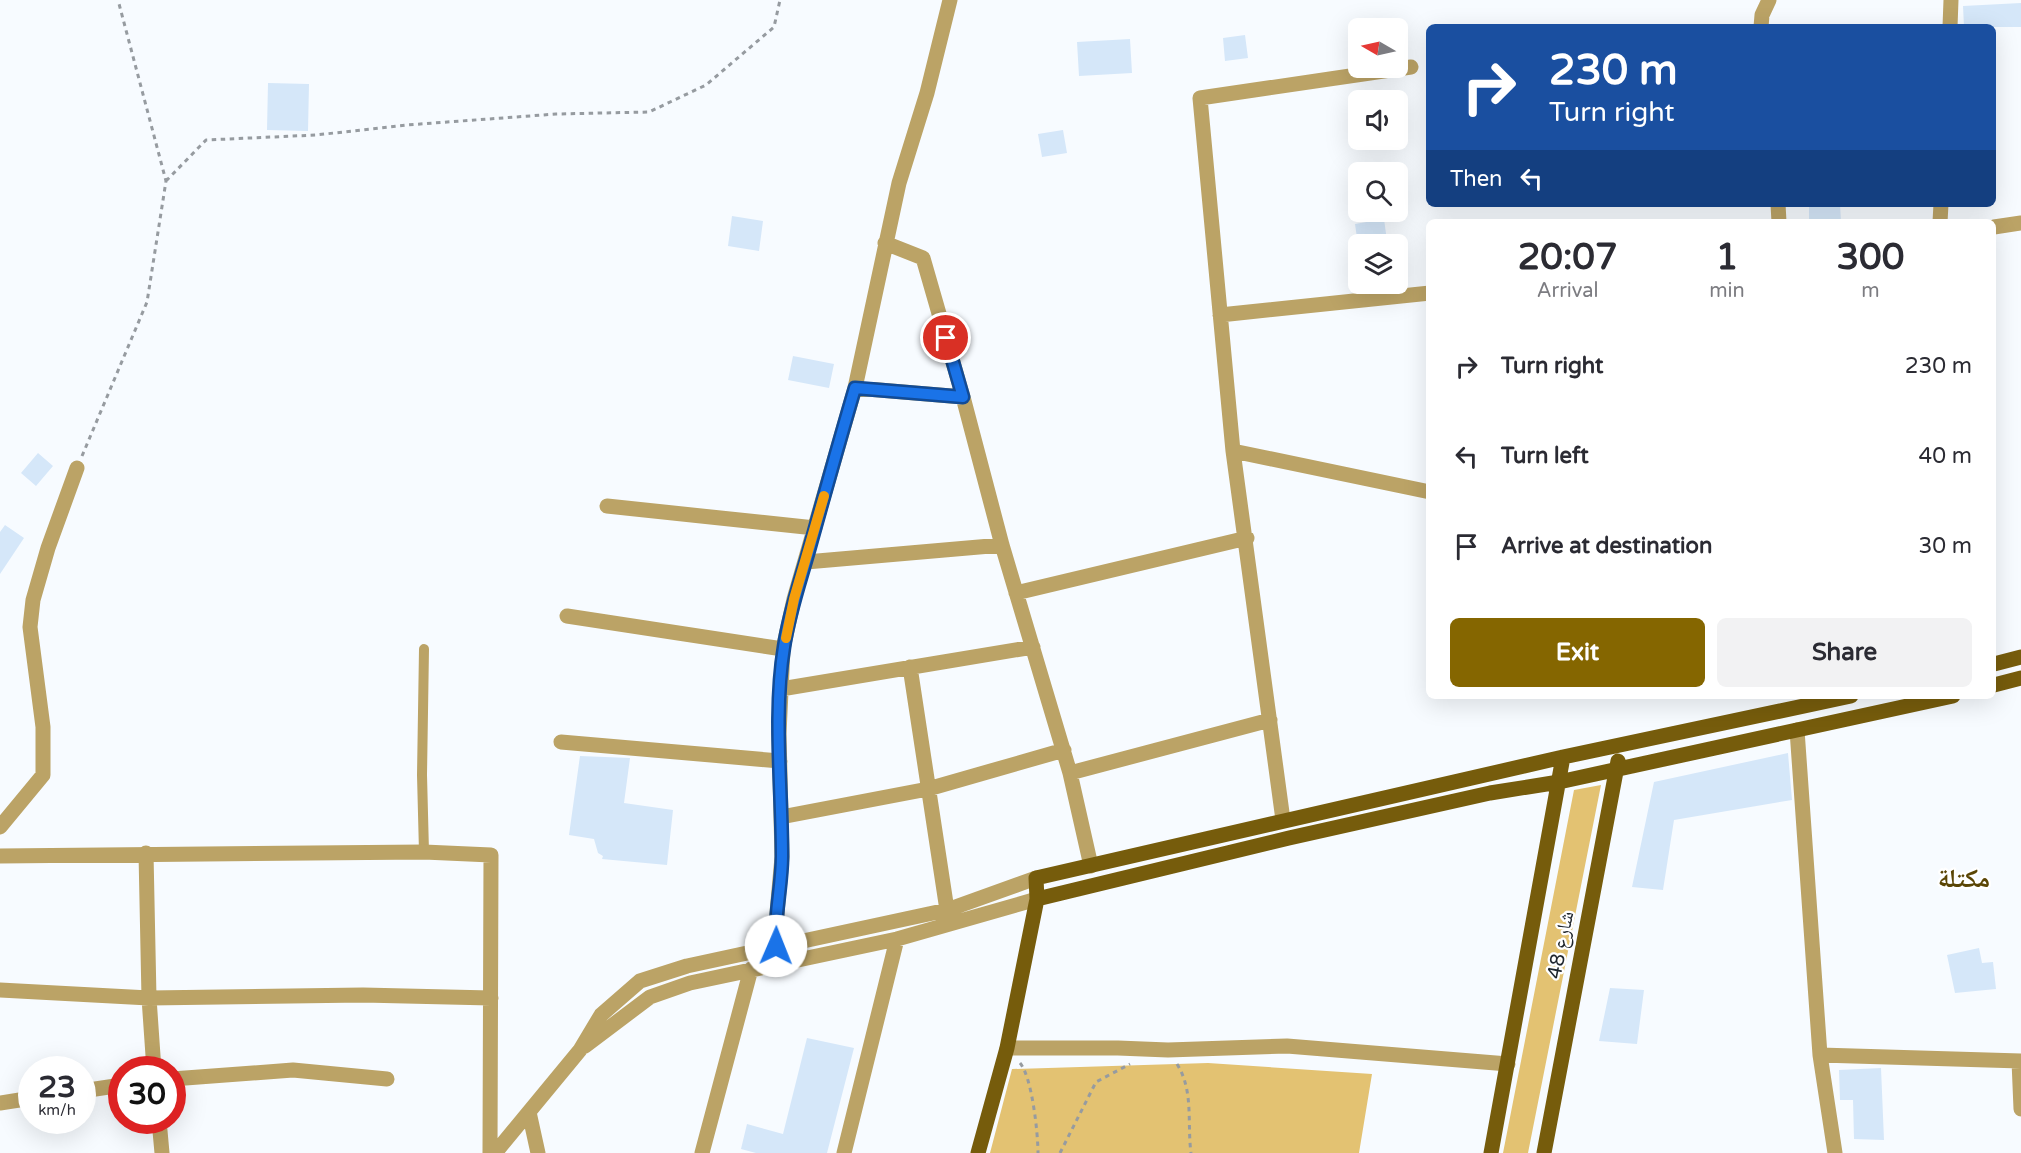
<!DOCTYPE html>
<html lang="en">
<head>
<meta charset="utf-8">
<style>
  :root { --surface:#fff; --page:#f2f2f3; --text:#2b2b33; --muted:#7c7c81; --accent:#856600 }
  body { margin:0; font-family:"Varela Round","Noto Naskh Arabic",sans-serif; background:var(--page); color:var(--text); height:100vh; display:flex; flex-direction:column; font-size:22px; white-space:nowrap }
  * { box-sizing:border-box; margin:0 }
  p { font-size:20px; color:var(--muted) }
  .icon { flex:none; width:33px; height:33px; fill:none; stroke:currentColor; stroke-width:2; stroke-linecap:round; stroke-linejoin:round }
  .map { position:relative; flex:1; overflow:hidden }
  .panel { position:absolute; left:1426px; top:219px; width:570px; height:480px; display:flex; flex-direction:column; background:var(--surface); border-radius:9px; box-shadow:0 6px 24px #0002 }
  .panel>* { flex:none }
  .guide { position:absolute; left:1426px; top:24px; width:570px; height:183px; border-radius:9px; box-shadow:0 6px 24px #0002; background:#1a4fa0; color:#fff; overflow:hidden }
  .needle { width:39px; rotate:279deg }
  .buttons { position:absolute; left:1348px; top:18px; display:grid; gap:12px }
  .buttons a { display:grid; place-items:center; width:60px; height:60px; border-radius:9px; background:var(--surface); box-shadow:0 6px 24px #0002; font-size:30px }
  .speed { position:absolute; left:18px; top:1056px; display:flex; gap:12px; font-size:30px; font-weight:700; text-align:center }
  .speed>* { display:grid; place-content:center; width:78px; height:78px; border-radius:50%; background:var(--surface); box-shadow:0 6px 24px #0002; line-height:1 }
  .speed small { font-size:15px; font-weight:400 }
  .speed .limit { border:9px solid #d22; background:#fff; color:#111 }
  .pin { position:absolute; display:grid; place-items:center; width:51px; height:51px; color:#fff; margin:-26px; border:3px solid #fff; border-radius:50%; box-shadow:0 2px 6px #0007 }
  .me { position:absolute; width:66px; margin:-33px; rotate:1deg; stroke-linejoin:round; filter:drop-shadow(0 0 4px #0008) }
  .turn { display:flex; align-items:center; gap:21px; height:126px; padding:0 24px; font-size:27px }
  .turn .icon { width:78px; height:78px; stroke-width:2.5 }
  .turn b { display:block; font-size:42px; line-height:51px }
  .then { display:flex; align-items:center; height:57px; padding:0 24px; background:#0003; gap:12px; font-size:22px }
  .eta { display:flex; justify-content:space-evenly; align-items:center; height:102px; text-align:center }
  .eta b { font-size:36px; font-weight:700; line-height:42px }
  .action { display:flex; gap:12px; margin-top:auto; padding:12px 24px }
  .action a { flex:1; height:69px; border-radius:9px; background:var(--accent); color:#fff; font-size:24px; font-weight:700; line-height:69px; text-align:center }
  .action a+a { background:var(--page); color:var(--text) }
  ul { padding:0; list-style:none }
  li { display:flex; align-items:center; gap:18px; height:90px; padding:0 24px }
  li div { flex:1 }
  li b { display:block; font-size:22px }
  li em { font-style:normal }
  .map>svg:first-child { display:block }
</style>
</head>
<body>
<div class="map">
<svg width="2021" height="1153" viewBox="0 0 2021 1153">
  <rect width="100%" height="100%" fill="#f7fbff"/>
  <path fill="#e3c272" d="M1601 785 1528 1153H1503L1574 790Z
    M1208 1063 1372 1074 1359 1153H990L1012 1069Z"/>
  <path fill="#d5e7f9" d="M2021 3V27H1964L1963 6Z
    M1245 35 1248 58 1225 61 1223 38Z
    M1130 39 1132 73 1079 76 1077 42Z
    M268 83 309 84 308 131 267 130Z
    M1063 130 1067 153 1042 157 1038 134Z
    M1809 204H1840L1841 222H1809Z
    M732 216 763 221 759 251 728 246Z
    M1384 219 1387 241 1358 245 1355 224Z
    M793 356 834 364 829 388 788 380Z
    M38 453 53 466 36 486 21 473Z
    M5 525 24 538 0 574V532Z
    M1788 753 1792 800 1674 820 1663 890 1632 887 1654 782Z
    M580 756 630 758 624 803 673 810 667 865 602 859 603 856 598 853 594 839 569 835Z
    M1979 948 1982 963 1993 962 1996 989 1955 993 1947 955Z
    M1610 988 1644 990 1637 1044 1599 1041Z
    M807 1038 854 1048 827 1153H756L741 1149 747 1124 783 1134Z
    M1881 1068 1884 1140 1854 1139 1853 1100H1840L1839 1070Z"/>
  <g fill="none" stroke-linecap="round" stroke-linejoin="round">
    <path stroke="#969ba0" stroke-width="3" stroke-dasharray="4.5 4.5" stroke-linecap="butt" d="M166 181 206 140 316 135 407 125 556 114 649 112 706 85 774 27 780 0
      M82 456 147 302 166 181 118 0
      M1020 1063C1032 1077 1038 1133 1038 1153
      M1177 1064C1194 1091 1187 1123 1191 1153
      M1060 1153 1096 1082 1130 1064"/>
    <path stroke="#bba366" stroke-width="10" d="M424 649 422 775 424 852"/>
    <path stroke="#bba366" stroke-width="15" d="M1761 27 1762 15 1769 0
      M1950 27 1951 0
      M1778 204 1779 222
      M1940 222 1941 204
      M1994 227 2021 223
      M885 243 923 258 963 397 1002 545 1070 773 1091 866
      M1220 315 1430 293
      M855 388 963 397
      M1233 451 1430 492
      M607 506 815 528
      M806 562 1002 545
      M1016 593 1247 538
      M567 616 783 649
      M910 667 947 910
      M781 689 1033 647
      M1797 730 1820 1055 1835 1153
      M561 742 780 761
      M1070 773 1270 720
      M781 817 928 789 1064 750
      M1283 820 1233 451 1200 98 1411 67
      M0 827 43 775V727L30 627 33 600 48 548 77 468
      M146 853 149 998 154 1070
      M0 856 424 852 491 855 490 1153
      M778 964 775 935 782 857 779 734 783 649 794 599 855 388 899 183 927 93 950 0
      M0 990 149 998 363 995 491 998
      M585 1046 650 997 690 983 897 939 1037 899
      M1007 1048H1118L1168 1050 1287 1046 1508 1064
      M1820 1055 2021 1061
      M2019 1061 2021 1109
      M172 1079 293 1070 387 1079
      M82 1091 122 1085
      M0 1103 32 1098
      M529 1112 538 1153
      M159 1120 162 1153
      M495 1153 580 1050 601 1015 640 981 687 966 947 910 1036 878
      M702 1153 751 969
      M844 1153 897 939"/>
    <path stroke="#765c0c" stroke-width="15" d="M1994 664 2021 657
      M1994 685 2021 678
      M1037 899 1289 838 1490 793 1559 782 1953 696
      M978 1153 1007 1048 1037 899 1036 878 1563 757 1851 696
      M1491 1153 1563 757
      M1544 1153 1618 761"/>
  </g>
  <g fill="none" stroke-linecap="round" stroke-linejoin="round">
    <defs>
      <path id="route" d="M776 946C774 916 782 886 782 856 782 788 773 713 784 647 789 613 800 582 809 550 824 496 839 442 855 388L963 397 946 338"/>
    </defs>
    <use href="#route" stroke="#114b97" stroke-width="15"/>
    <use href="#route" stroke="#1a73e8" stroke-width="10"/>
    <path stroke="#f59e0b" stroke-width="10" d="M786 638 794 599 824 496"/>
  </g>
  <g text-anchor="middle" dominant-baseline="central" stroke-width="4.5" stroke-linejoin="round" paint-order="stroke">
    <g font-size="20" fill="#1f262d" stroke="#fff">
      <text transform="translate(1561 945) rotate(-79)">48 شارع</text>
    </g>
    <g font-size="26" font-weight="bold" fill="#5a4504" stroke="#fff">
      <text x="1964" y="878">مكتلة</text>
    </g>
  </g>
</svg>
<div class="buttons">
<a><svg class="needle" viewBox="-14 -14 28 28"><path d="M0-13l5 13h-10z" fill="#e53935"/><path d="M0 13l5-13h-10z" fill="#7c7c81"/></svg></a>
<a><svg class="icon" aria-label="sound" viewBox="0 0 24 24"><path d="M4 9h4l5-4v14l-5-4H4zM17 9q2 3 0 6"/></svg></a>
<a><svg class="icon" aria-label="search" viewBox="0 0 24 24"><circle cx="10" cy="10" r="6"/><path d="M15 15l6 6"/></svg></a>
<a><svg class="icon" aria-label="layers" viewBox="0 0 24 24"><path d="M12 4l9 5-9 5-9-5zM3 14l9 5 9-5"/></svg></a>
</div>
<div class="speed"><div>23<small>km/h</small></div><div class="limit">30</div></div>
<div class="pin" style="left:946px;top:338px;background:#d93025"><svg class="icon" aria-label="arrive" viewBox="0 0 24 24"><path d="M6 21V4h12l-3 4 3 4H6"/></svg></div>
<svg class="me" style="left:776px;top:946px" viewBox="-20 -20 40 40"><circle r="19" fill="#fff"/><path d="M0-13L10 11 0 6-10 11z" fill="#1a73e8"/></svg>
<div class="guide">
<div class="turn"><svg class="icon" aria-label="right" viewBox="0 0 24 24"><path d="M7 20v-9h11M14 6l5 5-5 5"/></svg><div><b>230 m</b>Turn right</div></div>
<div class="then">Then<svg class="icon" aria-label="left" viewBox="0 0 24 24"><path d="M17 20v-9H6M10 6l-5 5 5 5"/></svg></div>
</div>
<section class="panel">
<div class="eta">
<div><b>20:07</b><p>Arrival</p></div>
<div><b>1</b><p>min</p></div>
<div><b>300</b><p>m</p></div>
</div>
<ul>
<li><svg class="icon" aria-label="right" viewBox="0 0 24 24"><path d="M7 20v-9h11M14 6l5 5-5 5"/></svg><div><b>Turn right</b></div><em>230 m</em></li>
<li><svg class="icon" aria-label="left" viewBox="0 0 24 24"><path d="M17 20v-9H6M10 6l-5 5 5 5"/></svg><div><b>Turn left</b></div><em>40 m</em></li>
<li><svg class="icon" aria-label="arrive" viewBox="0 0 24 24"><path d="M6 21V4h12l-3 4 3 4H6"/></svg><div><b>Arrive at destination</b></div><em>30 m</em></li>
</ul>
<div class="action"><a>Exit</a><a>Share</a></div>
</section>
</div>
</body>
</html>
